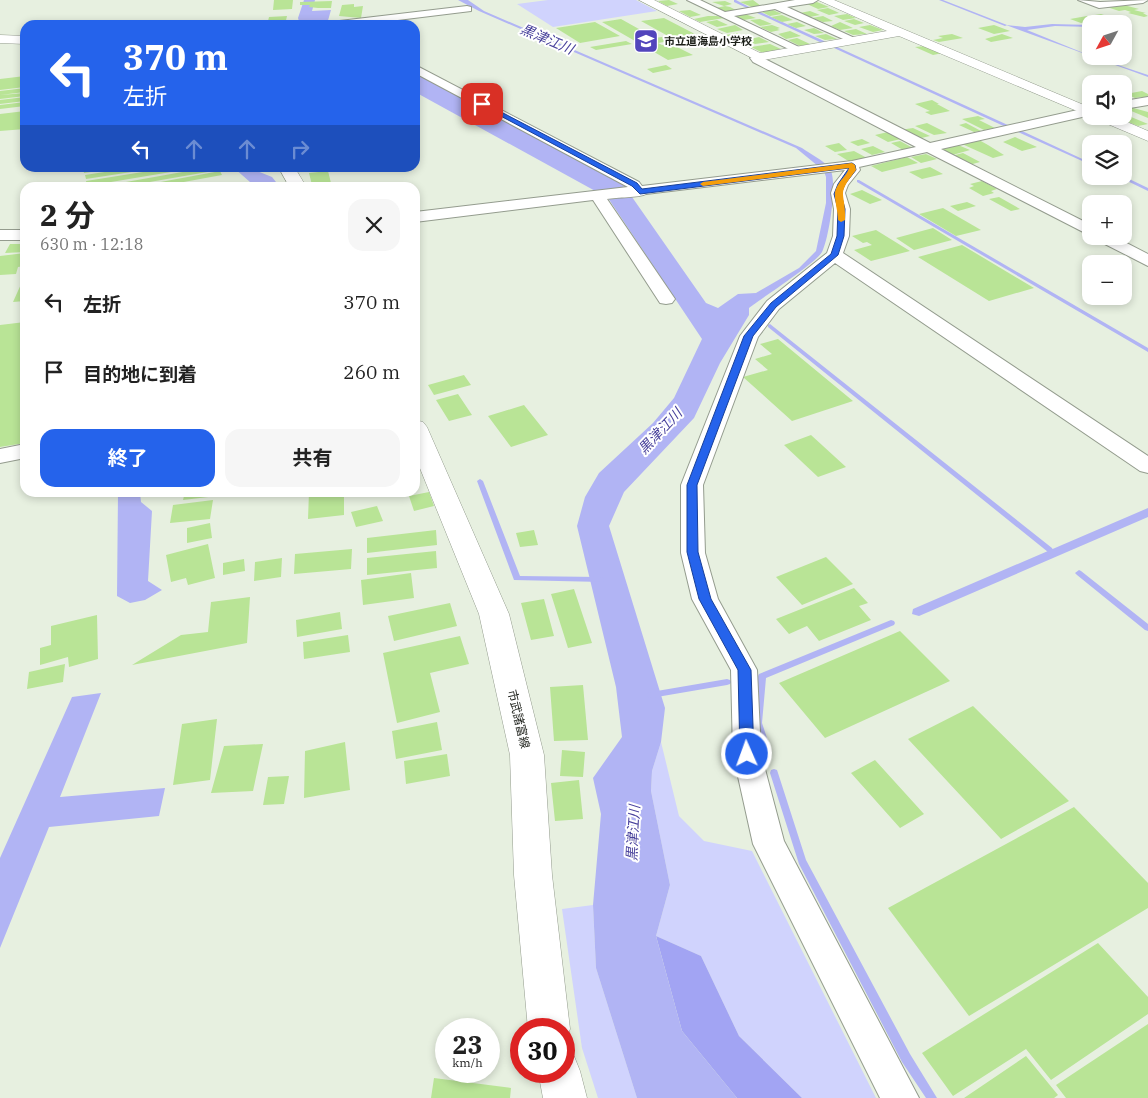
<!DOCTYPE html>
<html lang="ja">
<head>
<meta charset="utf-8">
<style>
  :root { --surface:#fff; --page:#f6f6f6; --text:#222; --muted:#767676; --accent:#2563eb }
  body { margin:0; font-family:"IBM Plex Serif","Noto Sans JP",serif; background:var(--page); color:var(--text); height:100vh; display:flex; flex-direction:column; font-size:19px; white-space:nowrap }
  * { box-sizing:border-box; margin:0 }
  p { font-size:16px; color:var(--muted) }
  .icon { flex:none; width:28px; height:28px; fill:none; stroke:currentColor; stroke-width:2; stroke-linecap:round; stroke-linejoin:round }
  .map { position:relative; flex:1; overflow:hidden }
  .sheet { position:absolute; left:20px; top:182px; width:400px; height:315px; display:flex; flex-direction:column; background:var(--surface); border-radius:15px; box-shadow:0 2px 8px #0003 }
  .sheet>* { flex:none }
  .hud { position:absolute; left:20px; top:20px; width:400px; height:152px; border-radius:15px; box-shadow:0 2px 8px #0003; background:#2563eb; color:#fff; overflow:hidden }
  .needle { width:32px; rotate:230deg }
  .tools { position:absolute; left:1082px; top:15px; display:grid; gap:10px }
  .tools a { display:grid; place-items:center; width:50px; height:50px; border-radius:10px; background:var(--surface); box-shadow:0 2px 8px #0003; font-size:25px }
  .speed { position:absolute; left:435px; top:1018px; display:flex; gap:10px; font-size:25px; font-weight:700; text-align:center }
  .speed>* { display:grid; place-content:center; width:65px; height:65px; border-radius:50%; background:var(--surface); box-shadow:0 2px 8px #0003; line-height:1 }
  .speed small { font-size:12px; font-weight:400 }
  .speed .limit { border:8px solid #d22; background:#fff; color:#111 }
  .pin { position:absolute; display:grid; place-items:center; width:42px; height:42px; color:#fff; margin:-21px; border-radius:10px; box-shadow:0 2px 8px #0006 }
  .me { position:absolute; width:55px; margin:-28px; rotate:358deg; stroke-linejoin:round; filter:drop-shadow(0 0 4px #0008) }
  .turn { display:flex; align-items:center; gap:18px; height:105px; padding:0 20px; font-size:22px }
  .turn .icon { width:65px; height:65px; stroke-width:2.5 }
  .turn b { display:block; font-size:35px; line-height:42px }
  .lanes { display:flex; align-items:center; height:48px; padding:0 20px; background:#0003; justify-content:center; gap:25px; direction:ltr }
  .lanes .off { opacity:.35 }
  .round { display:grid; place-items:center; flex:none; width:52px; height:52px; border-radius:15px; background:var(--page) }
  .head { display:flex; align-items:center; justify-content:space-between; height:85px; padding:0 20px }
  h1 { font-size:30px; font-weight:700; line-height:38px }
  .action { display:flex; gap:10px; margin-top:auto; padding:10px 20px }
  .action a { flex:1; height:58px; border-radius:15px; background:var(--accent); color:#fff; font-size:20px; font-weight:700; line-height:58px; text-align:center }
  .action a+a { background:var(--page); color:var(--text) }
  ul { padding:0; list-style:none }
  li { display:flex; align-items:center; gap:15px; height:70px; padding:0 20px }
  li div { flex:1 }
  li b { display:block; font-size:19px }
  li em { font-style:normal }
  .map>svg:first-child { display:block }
</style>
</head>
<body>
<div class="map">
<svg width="1148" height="1098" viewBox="0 0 1148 1098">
  <rect width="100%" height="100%" fill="#e7f0e0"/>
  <path fill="#d0d3fd" d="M548 0H636L657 11 553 27 517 4Z
    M661 742 679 816 704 841 752 851 876 1098H802L739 1036 701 956 656 936 670 885 651 791 652 771Z
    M593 905 596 968 637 1098H598L582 1048 562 909Z"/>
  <path fill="#a2a4f3" d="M656 936 701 956 739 1036 802 1098H737L682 1031Z"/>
  <path fill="#b1b4f4" d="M304 0H315L312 11 331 10 327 24 300 25 298 18Z
    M458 0H468L484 11 802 148C810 154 824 160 830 169 838 180 829 239 822 252 816 263 762 298 749 308V315L720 363 694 418 624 492 609 526 665 708 661 742 652 771 651 791 670 885 656 936 682 1031 737 1098H637L596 968 593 905 601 814 593 778 622 737 616 687 577 526 585 497 599 473 653 423 674 398 702 339 608 198 415 92V72L625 186 619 189 632 197 706 303 718 308 738 294 756 293 799 268 816 251 826 203V177L824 171 796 148 479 11Z
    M1052 24 1091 25V27L1055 26 1027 30 1091 56 1148 75V77L1006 25 1025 27Z
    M234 168H254L257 171 272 177 280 187H265L261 183 250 182Z
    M118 493H140L141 502 152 511 148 581 162 590 145 600 130 603 117 596Z
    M1148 508V517L919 616 912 614 913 609Z
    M101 693 60 797 165 788 159 816 49 827 0 948V858L72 697Z"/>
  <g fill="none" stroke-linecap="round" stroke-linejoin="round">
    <path fill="#b1b4f4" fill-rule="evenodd" d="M734 0H736L751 8 749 9 734 2Z
      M939 0H943L1007 25 1005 26Z
      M756 10 824 41 825 42 822 43 755 12Z
      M835 46 1010 126 1011 127 1008 128 834 48Z
      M1018 130H1020L1091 163V165L1018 132Z
      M1117 176H1123L1148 188V191Z
      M857 180H859L1148 348V352L857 182Z
      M770 324 1052 548 1053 550 1052 552H1048L768 327V325Z
      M480 479 483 481 520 576 600 577 603 578 604 580 603 582 514 580 477 481Z
      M1079 570 1081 571 1148 624V631L1145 630 1077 575 1075 573Z
      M891 620 894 621 895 623 894 625 766 678 762 723 768 741 767 743 764 744 761 743 754 723 758 676 759 674Z
      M727 679 730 680 731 682 730 684 727 685 651 698 648 697 647 695 648 693 651 692Z
      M774 769 777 770 778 773 806 860 910 1054 937 1098H926L902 1062 799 864 770 773 771 770Z"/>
  </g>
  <path fill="#b9e496" d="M274 0H293L292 9 273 10Z
    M669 0 678 4 667 6 658 1Z
    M753 0 761 6 752 7 740 2Z
    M332 1 331 8H318L309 7 310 5H300V2Z
    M725 1 732 4 724 6 712 2Z
    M817 2 829 7 818 9 807 4Z
    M354 4V7L363 6 361 18 339 16 342 5Z
    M1120 4 1139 9 1134 10 1146 13H1143L1148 16 1144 17 1128 13 1131 12 1125 10 1119 11 1104 6Z
    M725 6 730 7 736 10 725 12 716 8Z
    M828 8 835 11 839 13 829 15 817 10Z
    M690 10 701 15 690 17 679 11Z
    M773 10 782 14 770 16 762 12Z
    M810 11 820 15 810 17 800 13Z
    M745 14 756 18 744 20 734 16Z
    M847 14 856 18 843 20 834 16Z
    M1101 14 1119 20 1107 22 1089 16Z
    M782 15 793 20 782 22 771 17Z
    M287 16 285 25H267L269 17Z
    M708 16H717L724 18 700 22 694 19Z
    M823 16 833 21 823 22 812 18Z
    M1087 16 1098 20 1081 23 1070 19Z
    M664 18 718 46 707 48 691 42 683 43 676 40 658 43 662 45 671 44 693 55 668 60 602 22 621 19 655 38 668 36 641 21Z
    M760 19 772 24 760 26 750 20Z
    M854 19 864 23 855 25 844 21Z
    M717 20 728 25 717 27 706 22Z
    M595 22 620 36 580 43 556 28Z
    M797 22 806 26 796 28 787 24Z
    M840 22 853 28 840 30 831 26Z
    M735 25 743 30 727 33 717 29Z
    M772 25 780 28 777 29 780 30 771 32 760 27Z
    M870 25 883 30 873 32 859 27Z
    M994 25 1010 31 994 34 978 28Z
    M814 28 824 33 814 34 804 30Z
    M856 29 867 34 853 35 844 31Z
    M790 31 801 36 786 39 778 34Z
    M737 33 747 38 736 40 726 35Z
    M826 34 837 39 825 40 815 36Z
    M952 34 963 38 939 42 933 40 943 38 938 36Z
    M1002 34 1013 38 991 42 985 39Z
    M759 37 769 42 755 44 746 40Z
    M797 38 810 44 800 46 788 40Z
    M626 41 632 44 596 50 590 47Z
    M770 44 781 49 763 53 751 47Z
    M925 46 943 53 933 55 915 47Z
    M666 65 672 69 653 73 647 69Z
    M25 76V87L0 90V79Z
    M25 88V92L0 95V91Z
    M1142 91 1148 94V98L1142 97 1135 98 1126 94Z
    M25 93V96L0 99V95Z
    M25 97V101L0 104V100Z
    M932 100 939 104H937L950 111 931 115 925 112 930 111 915 104Z
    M25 102V106L0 109V105Z
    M1130 107 1148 112V118L1124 108Z
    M25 111V129L0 131V114Z
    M1124 114 1148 124 1138 126 1113 116H1124Z
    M978 116 985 119 979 120 995 128 984 130 962 119Z
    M927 123 947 133 934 135 915 126Z
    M966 123 981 131 974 132 959 125Z
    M913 128 930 136 917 139 900 130Z
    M888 132 901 139 888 142 875 135Z
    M1015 137 1037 147 1022 151 1003 142Z
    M862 139 870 143 858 146 850 142Z
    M979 140 988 145 1004 155 993 158 962 144Z
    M900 141 913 148 903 150 891 143Z
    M839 143 847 150 835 152 825 146Z
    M958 145 970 150 949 156 937 150Z
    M873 146 885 152 872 155 861 149Z
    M854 151 867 158 850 162 837 154Z
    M963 153 980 162 969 165 951 156Z
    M926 154 937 159 921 163 911 157Z
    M907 157 918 163 882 172 871 166Z
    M930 167 943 174 922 179 909 172Z
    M91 168H112V169L84 173 83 169Z
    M130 168 151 169 86 179 85 175Z
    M168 168 189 169 87 186 86 181Z
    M205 168H218L219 170 115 188H92Z
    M220 171 222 175 151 188H128Z
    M328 171 331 183 312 185 309 173Z
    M982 181 997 189 991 191 994 193 983 196 969 188 974 186 970 184Z
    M862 190 882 200 870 204 850 194Z
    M999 197 1020 209 1011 211 989 199Z
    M967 202 976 206 958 211 950 206Z
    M943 208 981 230 956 236 919 214Z
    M933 228 952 240 914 250 896 238Z
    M876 230 910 251 871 261 854 250 872 245 867 242 863 243 852 236Z
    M10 244H25V252L5 253Z
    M962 245 1034 288 989 301 918 257Z
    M25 253V266L18 267 16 274 0 275V256Z
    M22 282H25V301L13 302Z
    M25 322V443L0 447V325Z
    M778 339 853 401 792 421 743 377 768 370 755 359 772 354 760 344Z
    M464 375 471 385 434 395 428 385Z
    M458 394 472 415 449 421 436 400Z
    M524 405 548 435 511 447 488 416Z
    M811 435 846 467 818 477 784 445Z
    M185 492H225V495L183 500Z
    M309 492H344V515L308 519Z
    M429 492 434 506 414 511 409 496Z
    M213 500 210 519 170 523 173 505Z
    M377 506 383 521 356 527 351 512Z
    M210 523 212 538 187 543V528Z
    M436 530 437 545 367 553V538Z
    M534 530 538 545 520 547 516 533Z
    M208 544 215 578 188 585 186 578 171 582 166 555Z
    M352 549 351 569 294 574 295 554Z
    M436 551 437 568 367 575V558Z
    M826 557 853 584 802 605 776 577Z
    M282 558 281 577 254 581 255 562Z
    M244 559 245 571 223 575V563Z
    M411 573 414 598 363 605 361 580Z
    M854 588 868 603 859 606 871 620 819 641 807 626 789 634 776 619Z
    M574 589 592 643 568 648 551 594Z
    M250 597 247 643 132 665 181 635 208 632 211 602Z
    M544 599 554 636 531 640 521 603Z
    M450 603 457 626 394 641 388 616Z
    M340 612 342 629 297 637 296 620Z
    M97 615 98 659 69 667 68 657 40 665V648L51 645V626Z
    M900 631 950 681 825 738 779 683Z
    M348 635 350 652 304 659 303 642Z
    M460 636 469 664 430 673 440 712 397 723 383 653Z
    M65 664 63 682 27 689 29 672Z
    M583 685 588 740 554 741 550 687Z
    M973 706 1069 801 1001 839 908 739Z
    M217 719 210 780 173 785 182 724Z
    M437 722 442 750 396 759 392 731Z
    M345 742 350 790 304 798 305 751Z
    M263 744 253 791 211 793 224 746Z
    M562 750 585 752 583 777 560 776Z
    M447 754 450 776 406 784 404 761Z
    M875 760 924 814 900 828 851 773Z
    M289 776 284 804 263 805 268 777Z
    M579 780 583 819 555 821 551 783Z
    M1074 807 1148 883V908L969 1016 888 908Z
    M1098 943 1148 997V1014L1051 1080 1026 1049 953 1096 922 1053Z
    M1148 1024V1098H1066L1056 1085Z
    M1026 1056 1058 1095 1054 1098H964Z
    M434 1078 511 1088 510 1098H431Z"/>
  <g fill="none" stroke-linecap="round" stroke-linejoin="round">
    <defs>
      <path id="street" d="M687 0H700L725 12 795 0H818L813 3 787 7 859 40 858 42H850L775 9 734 16 801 48 802 50 797 53Z
        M1078 0 1100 2 1148 0 1143 3 1099 8Z
        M467 6 471 7V11L357 25H326L331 22Z
        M758 54 762 55 763 58 930 143 1091 107V115L941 149 1091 225V236L927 152 859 167 860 170 848 185 845 193 850 209 849 236 843 253 1148 456V473L1140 471 835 263 779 309 758 337 703 485 705 553 718 599 757 670 761 754 784 841 919 1098H880L753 844 733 754 731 670 692 599 681 553V485L740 336 767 301 827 253 833 236 834 209 831 193 834 184 845 170 646 194C639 198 617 197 607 199L675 299 672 303 666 304 660 303 593 200 415 222V212L628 187 415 73V65L639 182 642 186 852 161 916 147 753 62 750 58Z
        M1148 97V105L1124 109V101Z
        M0 230H25V240H0Z
        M1093 236H1113L1148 254V266L1095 239Z
        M25 444V458L0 463V449Z"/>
      <path id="secondary" d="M639 0H654L760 53 887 31 818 0H834L1091 108V116H1113L1148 131V141L899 36 758 61Z
        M0 35 25 36V44L0 43Z
        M279 168H295L307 188H290Z
        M415 420 423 422 427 427 509 614 544 755 552 875 570 1029 564 1044V1029H528L514 875 510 755 479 614 415 456Z
        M564 1051 574 1056 580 1071 587 1098H543L538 1071H564Z"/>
    </defs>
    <use href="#street" stroke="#949c8e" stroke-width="2"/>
    <use href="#secondary" stroke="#949c8e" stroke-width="1"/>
    <use href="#street" fill="#fff" fill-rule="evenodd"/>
    <use href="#secondary" fill="#fff" fill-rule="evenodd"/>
  </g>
  <path fill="#2563eb" stroke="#184099" d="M482 102 637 183 642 189 852 163 855 165 856 170 845 184 841 194 845 209 844 236 838 255 776 307 753 336 697 485 698 552 711 599 751 670 754 754 752 758 747 760 742 758 740 754 738 670 699 599 687 552V485L744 336 771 303 831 254 837 236 838 209 834 194 838 184 849 168 640 194 632 186 480 105Z"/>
  <path fill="#f59e0b" d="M852 163 855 165 856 170C835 197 846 190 845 220L841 222 838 220C838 211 834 199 835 192 837 182 847 176 849 168L703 186 700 184 703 182Z"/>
  <defs>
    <symbol id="school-square" viewBox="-11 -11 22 22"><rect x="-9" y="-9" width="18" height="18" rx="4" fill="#5245bc" stroke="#fff"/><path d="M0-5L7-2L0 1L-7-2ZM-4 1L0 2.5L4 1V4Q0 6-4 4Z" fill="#fff"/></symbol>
  </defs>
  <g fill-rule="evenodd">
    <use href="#school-square" x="632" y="27" width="28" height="28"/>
  </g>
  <g text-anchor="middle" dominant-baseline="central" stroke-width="4" stroke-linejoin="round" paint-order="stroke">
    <g font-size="11" font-weight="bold" fill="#1b1e18" stroke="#fff" text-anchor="start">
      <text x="664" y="41">市立道海島小学校</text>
    </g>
    <g font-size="12" fill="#1b1e18" stroke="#fff">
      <text transform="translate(519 719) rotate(77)">市武諸富線</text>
    </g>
    <g font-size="14" font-style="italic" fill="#47409b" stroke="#fff">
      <text transform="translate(547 39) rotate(23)">黒津江川</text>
      <text transform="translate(660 431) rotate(-47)">黒津江川</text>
      <text transform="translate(633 833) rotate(-87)">黒津江川</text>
    </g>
  </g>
</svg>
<div class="tools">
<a><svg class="needle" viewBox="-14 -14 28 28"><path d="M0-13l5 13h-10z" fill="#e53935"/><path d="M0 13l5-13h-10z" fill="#767676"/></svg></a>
<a><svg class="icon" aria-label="sound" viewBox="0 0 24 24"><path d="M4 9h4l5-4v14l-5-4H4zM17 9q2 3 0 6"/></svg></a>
<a><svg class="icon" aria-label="layers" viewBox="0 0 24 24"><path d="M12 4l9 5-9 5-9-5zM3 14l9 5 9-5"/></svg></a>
<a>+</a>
<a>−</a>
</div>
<div class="speed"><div>23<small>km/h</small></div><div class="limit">30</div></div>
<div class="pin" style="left:482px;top:104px;background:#d93025"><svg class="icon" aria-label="arrive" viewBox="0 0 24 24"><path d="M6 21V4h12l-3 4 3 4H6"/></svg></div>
<svg class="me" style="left:747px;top:754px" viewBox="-20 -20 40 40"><circle r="17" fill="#2563eb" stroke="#fff" stroke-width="3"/><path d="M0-11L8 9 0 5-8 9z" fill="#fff"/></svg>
<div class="hud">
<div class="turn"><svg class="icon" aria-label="left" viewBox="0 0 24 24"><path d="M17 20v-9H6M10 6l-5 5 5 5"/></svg><div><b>370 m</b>左折</div></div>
<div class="lanes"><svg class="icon" aria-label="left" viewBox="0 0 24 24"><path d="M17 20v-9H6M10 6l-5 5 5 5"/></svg><svg class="icon off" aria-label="ahead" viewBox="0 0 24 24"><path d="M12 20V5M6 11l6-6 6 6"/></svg><svg class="icon off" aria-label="ahead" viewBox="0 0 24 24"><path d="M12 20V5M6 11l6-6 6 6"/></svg><svg class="icon off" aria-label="right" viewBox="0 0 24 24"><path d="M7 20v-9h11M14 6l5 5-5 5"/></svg></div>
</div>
<section class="sheet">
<div class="head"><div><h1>2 分</h1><p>630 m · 12:18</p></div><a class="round"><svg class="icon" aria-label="close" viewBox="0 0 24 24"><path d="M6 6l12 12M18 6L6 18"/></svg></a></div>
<ul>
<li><svg class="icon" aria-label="left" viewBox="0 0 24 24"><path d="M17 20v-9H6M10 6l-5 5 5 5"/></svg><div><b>左折</b></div><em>370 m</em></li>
<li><svg class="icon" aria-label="arrive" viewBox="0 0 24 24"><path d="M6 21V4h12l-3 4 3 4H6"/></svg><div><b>目的地に到着</b></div><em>260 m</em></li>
</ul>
<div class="action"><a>終了</a><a>共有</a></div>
</section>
</div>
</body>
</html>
